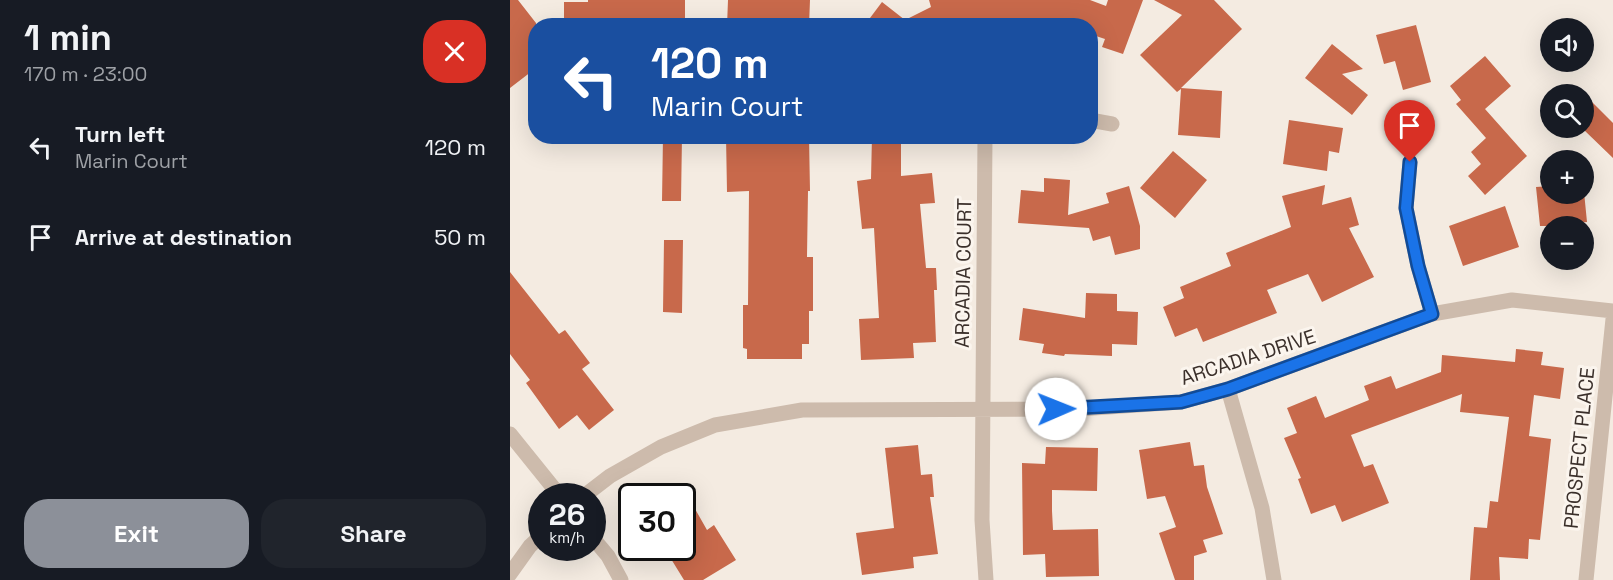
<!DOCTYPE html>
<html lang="en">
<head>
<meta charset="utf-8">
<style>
  :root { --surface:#171b24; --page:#20242c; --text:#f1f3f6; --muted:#9ea1a6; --accent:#8c9099 }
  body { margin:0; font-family:"Space Grotesk",sans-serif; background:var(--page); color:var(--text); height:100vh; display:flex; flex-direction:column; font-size:22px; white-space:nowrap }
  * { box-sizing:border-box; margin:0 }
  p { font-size:20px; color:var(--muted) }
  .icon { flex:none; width:33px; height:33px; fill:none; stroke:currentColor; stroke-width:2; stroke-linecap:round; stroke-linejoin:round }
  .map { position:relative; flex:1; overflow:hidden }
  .panel { display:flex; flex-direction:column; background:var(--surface); width:510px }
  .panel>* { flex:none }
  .banner { position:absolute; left:18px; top:18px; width:570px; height:126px; border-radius:24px; box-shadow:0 6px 24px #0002; background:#1a4fa0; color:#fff; overflow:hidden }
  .buttons { position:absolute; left:1030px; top:18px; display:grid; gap:12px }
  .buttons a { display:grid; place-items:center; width:54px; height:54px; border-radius:50%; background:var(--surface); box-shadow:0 6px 24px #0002; font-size:30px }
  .speed { position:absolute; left:18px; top:483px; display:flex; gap:12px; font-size:30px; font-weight:700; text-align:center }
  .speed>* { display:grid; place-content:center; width:78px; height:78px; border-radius:50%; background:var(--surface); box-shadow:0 6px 24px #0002; line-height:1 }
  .speed small { font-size:15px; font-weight:400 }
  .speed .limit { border:3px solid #111; border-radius:9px; background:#fff; color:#111 }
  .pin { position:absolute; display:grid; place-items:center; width:51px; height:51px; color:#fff; margin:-62px -26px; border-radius:50% 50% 50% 0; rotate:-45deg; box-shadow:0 0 6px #0007 }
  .pin .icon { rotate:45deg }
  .me { position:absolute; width:66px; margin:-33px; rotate:89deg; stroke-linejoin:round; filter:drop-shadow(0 0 4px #0008) }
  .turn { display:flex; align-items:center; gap:21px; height:126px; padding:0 24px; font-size:27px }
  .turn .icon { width:78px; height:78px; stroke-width:2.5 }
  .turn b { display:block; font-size:42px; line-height:51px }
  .round { display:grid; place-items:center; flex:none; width:63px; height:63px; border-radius:24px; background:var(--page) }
  .head { display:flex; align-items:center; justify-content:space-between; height:102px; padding:0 24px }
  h1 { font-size:36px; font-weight:700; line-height:45px }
  .cta { display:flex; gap:12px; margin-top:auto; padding:12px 24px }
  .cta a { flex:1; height:69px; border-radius:24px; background:var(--accent); color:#fff; font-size:24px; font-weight:700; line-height:69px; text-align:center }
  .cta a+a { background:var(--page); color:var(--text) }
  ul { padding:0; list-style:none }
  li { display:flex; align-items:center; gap:18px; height:90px; padding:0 24px }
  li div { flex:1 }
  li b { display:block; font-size:22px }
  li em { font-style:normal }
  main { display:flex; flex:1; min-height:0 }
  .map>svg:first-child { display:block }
</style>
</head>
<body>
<main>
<section class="panel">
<div class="head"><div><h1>1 min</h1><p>170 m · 23:00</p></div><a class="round" style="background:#d93025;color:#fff"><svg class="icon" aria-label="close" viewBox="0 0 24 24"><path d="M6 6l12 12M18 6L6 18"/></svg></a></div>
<ul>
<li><svg class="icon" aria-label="left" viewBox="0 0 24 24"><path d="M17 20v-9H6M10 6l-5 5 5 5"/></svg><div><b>Turn left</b><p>Marin Court</p></div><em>120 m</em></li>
<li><svg class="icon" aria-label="arrive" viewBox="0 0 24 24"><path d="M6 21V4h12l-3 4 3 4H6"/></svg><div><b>Arrive at destination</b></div><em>50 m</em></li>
</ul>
<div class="cta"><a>Exit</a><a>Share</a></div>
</section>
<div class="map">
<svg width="1103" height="580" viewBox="0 0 1103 580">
  <rect width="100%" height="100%" fill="#f4ebe1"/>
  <path fill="#c8694b" d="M0 0H8L26 23V68L0 88Z
    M78 0H175V26H54V2H78Z
    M218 0H300L299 26H217Z
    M419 0H580L596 6 598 0H633L613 54 592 47 595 39 580 34V26L522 22V26H354L372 2 395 20 421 7Z
    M644 0H704L732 29 671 88 712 91 710 138 668 135 671 89 667 92 630 55 672 15Z
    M906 25 921 82 893 90 885 61 874 64 866 35Z
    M822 44 853 69 832 74 858 95 842 115 795 78Z
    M975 56 1001 86 975 109 1017 156 975 195 958 176 971 164 961 152 976 138 946 104 951 100 940 86Z
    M1074 94 1103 123V158L1074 130Z
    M779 120 833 128 829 153 819 151 817 171 773 164Z
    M153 136H172L171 201H152Z
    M216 136H299L300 191H298L297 257H303V311H299V344H292V359H237V349L233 348V305H238L239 191 217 192Z
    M362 136H391V176L422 173 425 203 410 204 416 268H426L427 290H424L426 342 403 343 404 358 351 360 349 319 369 318 364 228 352 229 347 181 361 179Z
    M663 151 697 180 665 218 630 188Z
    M534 178 560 180 558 215 599 203 596 193 619 186 630 226V249L605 255 600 236 583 241 579 228 508 223 511 190 534 192Z
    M815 185 812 205 841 197 849 225 839 228 864 277 812 302 798 274 757 290 767 313 693 342 687 328 665 337 653 307 674 298 670 287 721 266 716 253 781 227 772 196Z
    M1041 186V194H1074V192L1077 222 1056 224 1057 226H1030L1026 187Z
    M995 206 1009 247 953 266 939 226Z
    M154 240H173L172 313 153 312Z
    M0 272 49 334 55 330 80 363 72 369 104 410 79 430 67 415 49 429 16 383 20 380 0 354Z
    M576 293 607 294V311L628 312 627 345 602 344V356L555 354 554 356 532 353 534 344 509 340 513 308 575 318Z
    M1006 349 1033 352 1031 365 1054 368 1050 399 1024 395 1019 436 1041 439 1030 540 1019 539 1018 559 989 557 990 580H960L964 527 977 528 980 501 988 502 999 417 950 412 952 394 841 435 854 467 863 464 879 503 832 522 825 505 801 514 788 479 791 478 774 438 787 433 777 408 806 396 815 418 859 400 854 386 881 376 886 389 931 372 932 355 1005 362Z
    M680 442 684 466 694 465 697 487 713 534 693 540 697 552 684 556V580H665L649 533 666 527 655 496 637 499 629 450Z
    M408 445 411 475 422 474 424 497H420L428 554 403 557 404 568 352 575 346 533 384 528 375 448Z
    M536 447 588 448 587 491 542 490V511L543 530 588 529 589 576 536 577 535 554 513 555 512 463 535 464Z
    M172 486 197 530 204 525 226 560 193 580H174L158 554 168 548H172Z"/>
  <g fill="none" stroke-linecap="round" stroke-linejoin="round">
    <path stroke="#cdbbac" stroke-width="15" d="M580 120 602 124
      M475 136 472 520 476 580
      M900 162 896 208 908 266 922 314
      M718 389 752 508 764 580
      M0 434 50 496
      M74 496 100 476 151 447 205 425 292 410 569 409 671 402 718 389 922 314 1002 300 1103 311
      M82 537 98 556 111 580
      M0 574 20 546 32 535
      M1076 580 1103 319"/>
  </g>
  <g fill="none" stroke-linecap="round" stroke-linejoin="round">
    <defs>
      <path id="route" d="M546 409 671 402 718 389 922 314 908 266 896 208 900 162"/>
    </defs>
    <use href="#route" stroke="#114b97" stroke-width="15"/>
    <use href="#route" stroke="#1a73e8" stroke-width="10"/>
  </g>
  <g text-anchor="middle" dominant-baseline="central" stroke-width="6" stroke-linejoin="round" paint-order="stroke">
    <g font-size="20" fill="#3b302b" stroke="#fbf5ee">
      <text transform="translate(453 273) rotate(-89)">ARCADIA COURT</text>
      <text transform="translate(738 357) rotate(-18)">ARCADIA DRIVE</text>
      <text transform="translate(1069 448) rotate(-84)">PROSPECT PLACE</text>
    </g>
  </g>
</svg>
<div class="buttons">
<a><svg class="icon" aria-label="sound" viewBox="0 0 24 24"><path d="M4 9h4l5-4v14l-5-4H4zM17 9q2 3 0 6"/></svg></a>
<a><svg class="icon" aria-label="search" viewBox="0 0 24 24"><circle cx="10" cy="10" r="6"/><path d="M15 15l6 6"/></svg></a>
<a>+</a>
<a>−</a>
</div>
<div class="speed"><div>26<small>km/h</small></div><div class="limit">30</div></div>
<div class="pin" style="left:900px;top:162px;background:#d93025"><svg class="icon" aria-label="arrive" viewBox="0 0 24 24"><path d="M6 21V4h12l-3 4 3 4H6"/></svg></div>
<svg class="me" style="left:546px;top:409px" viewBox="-20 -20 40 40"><circle r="19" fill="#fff"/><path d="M0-13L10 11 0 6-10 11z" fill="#1a73e8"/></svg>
<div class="banner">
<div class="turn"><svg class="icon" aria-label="left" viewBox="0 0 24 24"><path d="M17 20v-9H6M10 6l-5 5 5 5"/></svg><div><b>120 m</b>Marin Court</div></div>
</div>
</div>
</main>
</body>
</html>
